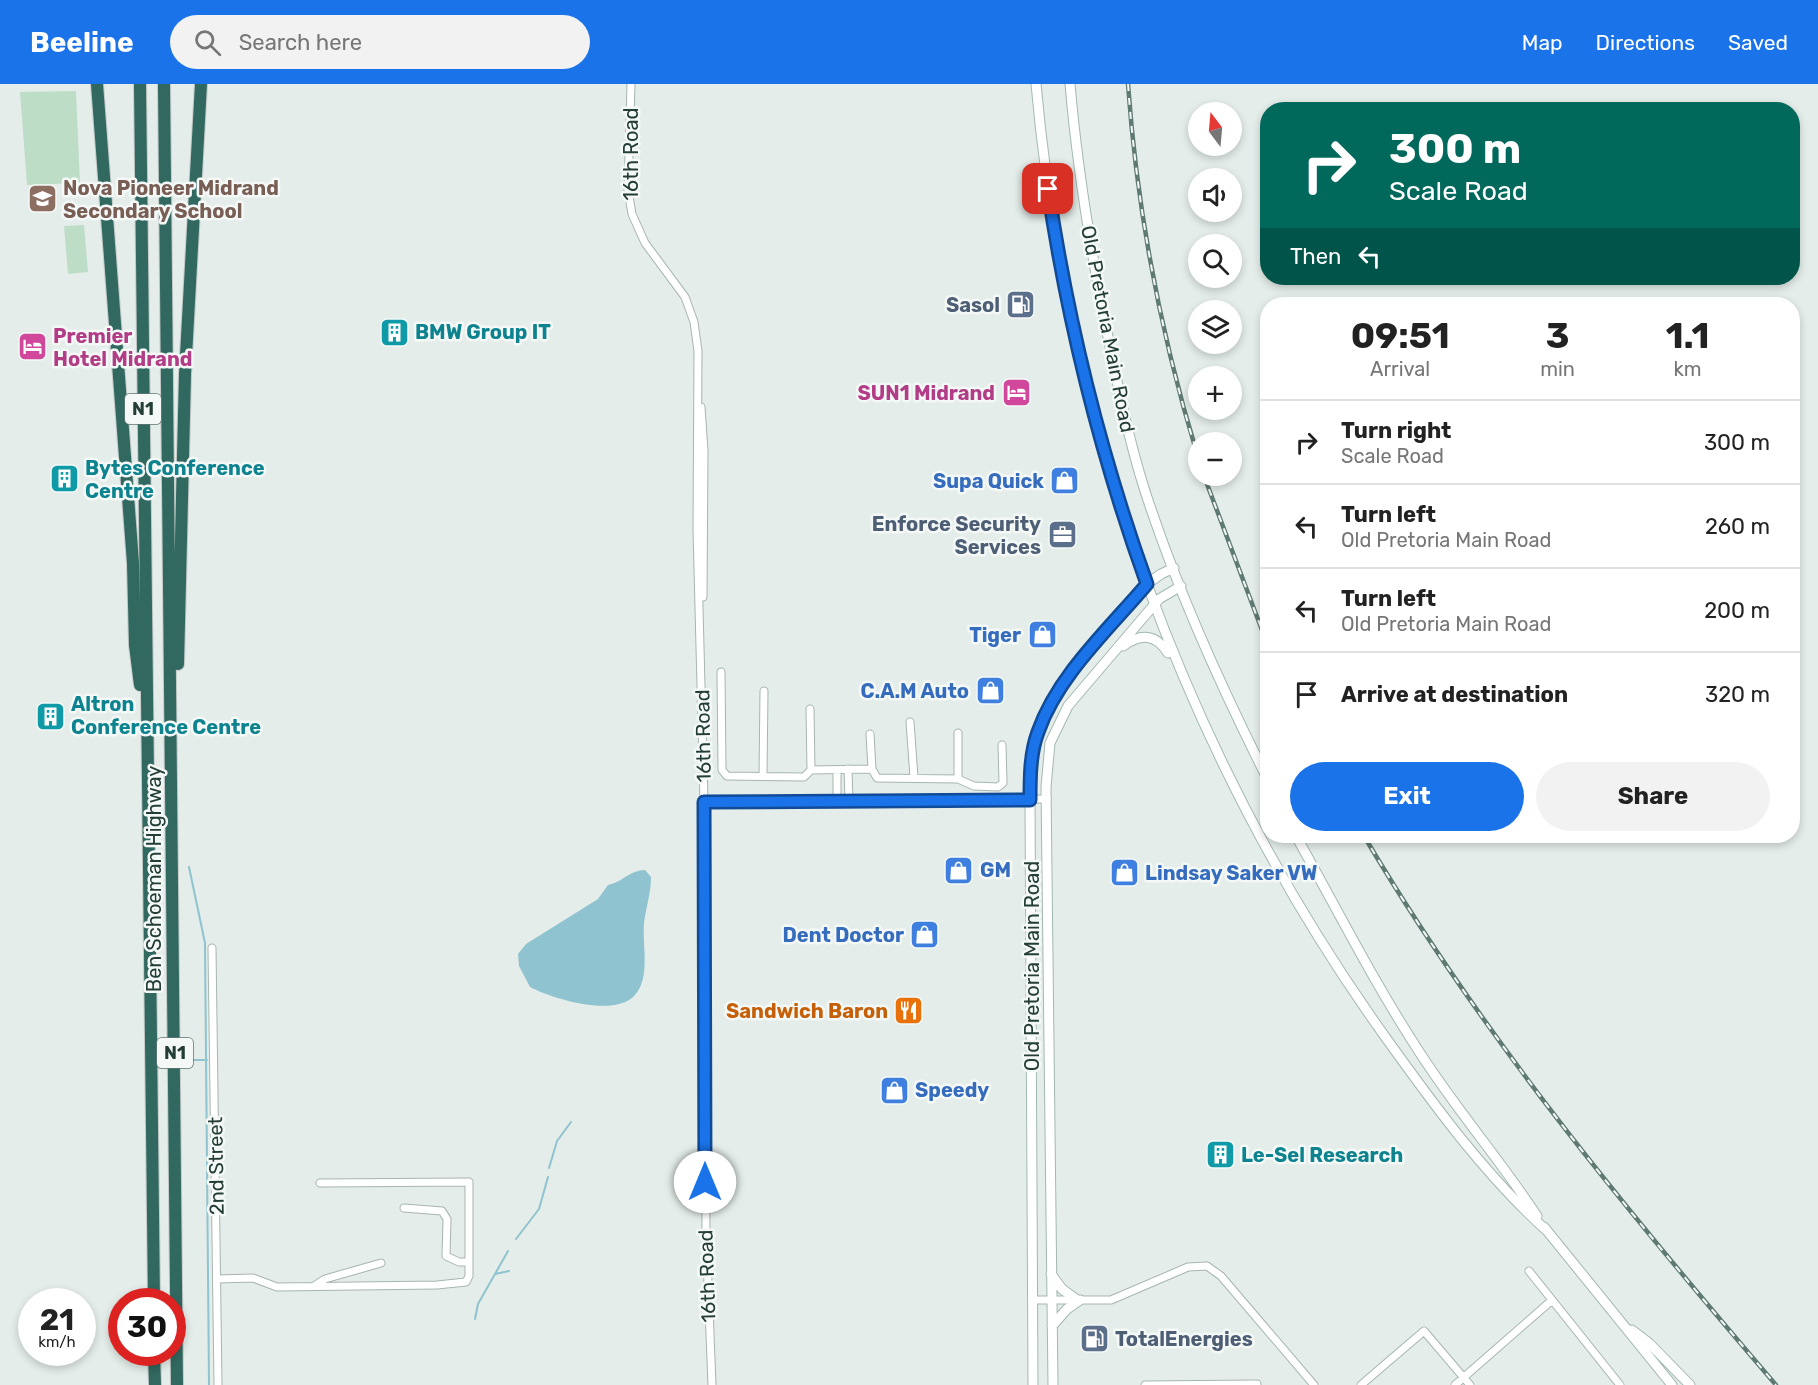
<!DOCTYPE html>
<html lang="en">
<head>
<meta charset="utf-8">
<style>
  :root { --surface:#fff; --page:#f2f2f2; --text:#222; --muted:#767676; --line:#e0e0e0; --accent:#1a73e8 }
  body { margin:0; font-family:Rubik,sans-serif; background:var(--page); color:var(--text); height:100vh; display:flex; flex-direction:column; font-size:22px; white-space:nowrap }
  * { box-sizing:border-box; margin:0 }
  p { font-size:20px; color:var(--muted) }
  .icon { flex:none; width:33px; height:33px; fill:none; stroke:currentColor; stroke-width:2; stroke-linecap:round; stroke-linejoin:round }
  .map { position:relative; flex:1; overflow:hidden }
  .drawer { position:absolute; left:1260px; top:213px; width:540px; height:546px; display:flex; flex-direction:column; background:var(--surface); border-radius:24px; box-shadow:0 3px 9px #0003 }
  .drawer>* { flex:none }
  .hud { position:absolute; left:1260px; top:18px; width:540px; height:183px; border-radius:24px; box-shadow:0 3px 9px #0003; background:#00695c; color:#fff; overflow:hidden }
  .needle { width:39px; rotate:344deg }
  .buttons { position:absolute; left:1188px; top:18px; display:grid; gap:12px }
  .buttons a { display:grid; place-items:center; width:54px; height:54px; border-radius:50%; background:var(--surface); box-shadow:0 3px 9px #0003; font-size:30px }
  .speed { position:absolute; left:18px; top:1204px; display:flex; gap:12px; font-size:30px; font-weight:700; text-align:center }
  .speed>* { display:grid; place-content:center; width:78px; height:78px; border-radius:50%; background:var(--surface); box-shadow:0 3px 9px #0003; line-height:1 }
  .speed small { font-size:15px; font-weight:400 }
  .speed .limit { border:9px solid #d22; background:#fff; color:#111 }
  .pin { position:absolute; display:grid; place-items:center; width:51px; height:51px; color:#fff; margin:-26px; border-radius:12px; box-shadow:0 3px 9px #0006 }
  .me { position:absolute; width:66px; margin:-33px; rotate:0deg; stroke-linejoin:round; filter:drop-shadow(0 0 4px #0008) }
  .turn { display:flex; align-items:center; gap:21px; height:126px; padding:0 30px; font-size:27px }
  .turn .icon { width:78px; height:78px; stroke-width:2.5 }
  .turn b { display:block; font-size:42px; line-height:51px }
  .then { display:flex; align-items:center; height:57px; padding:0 30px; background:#0003; gap:12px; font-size:22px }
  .eta { display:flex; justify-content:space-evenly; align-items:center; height:102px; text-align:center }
  .eta b { font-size:36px; font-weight:700; line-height:42px }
  .primary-button { display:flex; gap:12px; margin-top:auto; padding:12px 30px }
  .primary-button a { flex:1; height:69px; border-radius:36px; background:var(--accent); color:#fff; font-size:24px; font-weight:700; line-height:69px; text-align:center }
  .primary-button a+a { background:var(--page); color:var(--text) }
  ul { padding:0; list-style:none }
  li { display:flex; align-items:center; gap:18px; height:84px; padding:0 30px; border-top:2px solid var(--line) }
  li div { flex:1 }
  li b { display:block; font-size:22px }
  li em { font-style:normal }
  header { display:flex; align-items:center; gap:36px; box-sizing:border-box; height:84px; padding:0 30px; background:var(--accent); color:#fff }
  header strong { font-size:28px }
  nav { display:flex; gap:33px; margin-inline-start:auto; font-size:21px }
  .search { width:420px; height:54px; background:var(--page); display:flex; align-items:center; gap:15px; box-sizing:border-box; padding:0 21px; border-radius:33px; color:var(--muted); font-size:22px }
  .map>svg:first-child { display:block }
</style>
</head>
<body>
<header>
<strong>Beeline</strong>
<div class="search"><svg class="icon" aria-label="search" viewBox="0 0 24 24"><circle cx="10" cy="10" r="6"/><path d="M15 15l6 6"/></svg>Search here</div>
<nav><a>Map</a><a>Directions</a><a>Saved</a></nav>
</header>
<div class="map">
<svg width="1818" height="1301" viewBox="0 0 1818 1301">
  <rect width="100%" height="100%" fill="#e4ede9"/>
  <path fill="#beddc7" d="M76 7 80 99 27 101 20 8Z
    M84 141 88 188 68 190 64 142Z"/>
  <path fill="#8fc3cf" d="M645 786 651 793C651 809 646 823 644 839 642 861 651 893 635 911 615 934 553 915 530 903L519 882 518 870 526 860 598 815 608 801C623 798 628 787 645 786Z"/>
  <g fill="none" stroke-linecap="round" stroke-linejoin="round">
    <path stroke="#8fc3cf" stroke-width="2" d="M189 783 205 859 209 1301
      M189 976H207
      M549 1084 557 1057 571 1038
      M516 1155 539 1125 548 1093
      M495 1190 508 1167
      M475 1235 478 1220 495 1190 509 1187"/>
    <defs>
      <path id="street" d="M631 0 628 106 632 130 645 159 685 213 694 238 698 267 697 446 704 718 706 1148 712 1301
        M701 323 704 367 703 513
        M721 588 722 686 727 692 804 693 811 686 810 625
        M910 638 914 693
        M870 650 872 685
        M848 685 849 717
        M811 686 872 685 877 694 958 695 974 702 998 703 1003 699 1002 661
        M837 686V718
        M763 692 764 607
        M958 695V649
        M704 718 1047 715
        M212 864 218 1301
        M404 1124 442 1127 447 1135 446 1172 459 1178H469
        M1529 1187 1620 1301
        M217 1195 253 1194 277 1203 437 1201 466 1198 469 1192V1098L320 1099
        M314 1202 325 1195 381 1179
        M1032 1216H1111L1188 1183 1207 1182 1221 1192 1314 1301
        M1145 1301 1257 1300
        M1361 1301 1424 1247 1470 1301
        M1455 1301 1551 1217"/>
      <path id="secondary" d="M1036 0C1067 343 1185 674 1386 954 1434 1021 1485 1091 1546 1146
        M1070 0C1077 82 1090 162 1106 243 1117 298 1128 354 1145 407 1177 506 1221 603 1268 696
        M1123 562C1141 549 1156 550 1168 569
        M1296 752C1337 825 1374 899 1420 969 1456 1025 1500 1076 1537 1132
        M1544 1143 1672 1301
        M1051 1190 1062 1205 1077 1216
        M1052 1242 1067 1225 1080 1216
        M1632 1246 1649 1259 1690 1301
        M1033 1301 1030 716 1035 658 1054 614 1082 577 1147 500 1161 490 1174 484
        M1053 1301 1046 703 1050 659 1068 622 1159 515 1181 502"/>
      <path id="highway" d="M97 0 133 479 135 561 140 601
        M140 0 154 1218
        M164 0 177 1301
        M178 580 185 290 201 0
        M154 1269 155 1301"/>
    </defs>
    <use href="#street" stroke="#a7b5b0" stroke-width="9"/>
    <use href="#secondary" stroke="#a3b8b1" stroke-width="11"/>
    <use href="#highway" stroke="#c2c9c7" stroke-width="14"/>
    <use href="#street" stroke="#fff" stroke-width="7"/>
    <use href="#secondary" stroke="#fff" stroke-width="9"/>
    <use href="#highway" stroke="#31685f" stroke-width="12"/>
    <defs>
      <path id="rail" d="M1128 0C1137 127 1161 252 1198 373
        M1204 392 1268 562
        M1364 752C1481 950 1626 1126 1776 1301"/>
    </defs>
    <use href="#rail" stroke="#5f7973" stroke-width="4.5"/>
    <use href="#rail" stroke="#f4f9f7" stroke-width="2" stroke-dasharray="7" stroke-linecap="butt"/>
  </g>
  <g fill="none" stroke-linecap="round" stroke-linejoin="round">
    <defs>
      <path id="route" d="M705 1098 704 718 1030 716C1030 694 1030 669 1038 648 1058 591 1109 545 1147 500 1101 372 1068 240 1048 105"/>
    </defs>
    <use href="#route" stroke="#114b97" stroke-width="15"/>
    <use href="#route" stroke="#1a73e8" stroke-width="10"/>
  </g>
  <defs>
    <symbol id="school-square" viewBox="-11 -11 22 22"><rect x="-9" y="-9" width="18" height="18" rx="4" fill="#8d6e63" stroke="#f4f9f7"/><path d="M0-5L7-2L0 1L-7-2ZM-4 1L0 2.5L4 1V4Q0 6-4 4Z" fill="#fff"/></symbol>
    <symbol id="fuel-square" viewBox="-11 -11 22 22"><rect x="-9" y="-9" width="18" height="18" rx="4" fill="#5c6f8a" stroke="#f4f9f7"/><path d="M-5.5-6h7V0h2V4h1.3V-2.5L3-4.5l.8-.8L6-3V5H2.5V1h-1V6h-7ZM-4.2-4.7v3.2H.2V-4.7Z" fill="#fff"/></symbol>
    <symbol id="building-square" viewBox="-11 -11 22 22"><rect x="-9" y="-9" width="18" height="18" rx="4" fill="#0f9aa8" stroke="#f4f9f7"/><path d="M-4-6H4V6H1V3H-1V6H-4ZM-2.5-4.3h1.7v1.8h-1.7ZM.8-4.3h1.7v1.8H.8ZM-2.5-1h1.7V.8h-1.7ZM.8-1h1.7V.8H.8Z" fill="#fff"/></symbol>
    <symbol id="hotel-square" viewBox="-11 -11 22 22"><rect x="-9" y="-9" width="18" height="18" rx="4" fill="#d1479c" stroke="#f4f9f7"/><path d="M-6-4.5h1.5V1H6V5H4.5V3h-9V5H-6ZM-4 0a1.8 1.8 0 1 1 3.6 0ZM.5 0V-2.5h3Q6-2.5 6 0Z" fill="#fff"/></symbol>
    <symbol id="shop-square" viewBox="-11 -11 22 22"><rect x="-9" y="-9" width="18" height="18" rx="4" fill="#3f7fe0" stroke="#f4f9f7"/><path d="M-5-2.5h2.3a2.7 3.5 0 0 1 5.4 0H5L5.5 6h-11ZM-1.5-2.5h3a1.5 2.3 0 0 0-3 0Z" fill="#fff"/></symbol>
    <symbol id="office-square" viewBox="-11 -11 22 22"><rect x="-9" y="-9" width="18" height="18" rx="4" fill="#5c6f8a" stroke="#f4f9f7"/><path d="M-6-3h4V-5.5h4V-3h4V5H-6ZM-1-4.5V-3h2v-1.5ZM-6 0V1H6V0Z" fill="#fff"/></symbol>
    <symbol id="restaurant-square" viewBox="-11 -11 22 22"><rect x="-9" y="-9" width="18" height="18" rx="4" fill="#e8710a" stroke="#f4f9f7"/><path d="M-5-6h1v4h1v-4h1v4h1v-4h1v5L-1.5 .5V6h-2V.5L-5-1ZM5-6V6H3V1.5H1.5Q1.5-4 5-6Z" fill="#fff"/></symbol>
  </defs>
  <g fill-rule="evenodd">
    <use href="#school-square" x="26" y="98" width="33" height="33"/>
    <use href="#fuel-square" x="1004" y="204" width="33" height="33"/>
    <use href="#building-square" x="378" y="232" width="33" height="33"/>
    <use href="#hotel-square" x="16" y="246" width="33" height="33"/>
    <use href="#hotel-square" x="1000" y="292" width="33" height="33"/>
    <use href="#building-square" x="48" y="378" width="33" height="33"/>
    <use href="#shop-square" x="1048" y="380" width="33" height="33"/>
    <use href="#office-square" x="1046" y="434" width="33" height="33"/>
    <use href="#shop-square" x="1026" y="534" width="33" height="33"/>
    <use href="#shop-square" x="974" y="590" width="33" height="33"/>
    <use href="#building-square" x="34" y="616" width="33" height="33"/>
    <use href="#shop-square" x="942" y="770" width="33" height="33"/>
    <use href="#shop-square" x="1108" y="772" width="33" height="33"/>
    <use href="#shop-square" x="908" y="834" width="33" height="33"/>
    <use href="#restaurant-square" x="892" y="910" width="33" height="33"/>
    <use href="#shop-square" x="878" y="990" width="33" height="33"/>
    <use href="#building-square" x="1204" y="1054" width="33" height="33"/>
    <use href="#fuel-square" x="1078" y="1238" width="33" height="33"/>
  </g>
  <g text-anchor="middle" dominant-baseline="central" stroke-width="5" stroke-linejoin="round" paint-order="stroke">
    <g fill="#f4f9f7" stroke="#627671" stroke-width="1.5">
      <rect x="125" y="310" width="36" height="30" rx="4.5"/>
      <rect x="157" y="954" width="36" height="30" rx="4.5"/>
    </g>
    <g font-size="18" font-weight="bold" fill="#243e37">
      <text x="143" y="325">N1</text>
      <text x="175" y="969">N1</text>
    </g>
    <g font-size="20" fill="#243e37" stroke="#f4f9f7">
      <text transform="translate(631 70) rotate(-90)">16th Road</text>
      <text transform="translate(1108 245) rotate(79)">Old Pretoria Main Road</text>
      <text transform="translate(703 652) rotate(-91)">16th Road</text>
      <text transform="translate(154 795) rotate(-90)">Ben Schoeman Highway</text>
      <text transform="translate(1032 882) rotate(-90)">Old Pretoria Main Road</text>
      <text transform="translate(216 1082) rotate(-91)">2nd Street</text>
      <text transform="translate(707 1192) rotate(-92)">16th Road</text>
    </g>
    <g font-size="20" font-weight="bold" fill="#785e54" stroke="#f4f9f7" text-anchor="start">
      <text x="63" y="104">Nova Pioneer Midrand<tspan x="63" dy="23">Secondary School</tspan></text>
    </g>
    <g font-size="20" font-weight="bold" fill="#4e5e75" stroke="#f4f9f7" text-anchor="end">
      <text x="1000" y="221">Sasol</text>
      <text x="1041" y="440">Enforce Security<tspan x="1041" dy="23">Services</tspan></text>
      <text x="1115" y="1255" text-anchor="start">TotalEnergies</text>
    </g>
    <g font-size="20" font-weight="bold" fill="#0d838f" stroke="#f4f9f7" text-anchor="start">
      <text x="415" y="248">BMW Group IT</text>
      <text x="85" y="384">Bytes Conference<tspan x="85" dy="23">Centre</tspan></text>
      <text x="71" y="620">Altron<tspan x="71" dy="23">Conference Centre</tspan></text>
      <text x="1241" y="1071">Le-Sel Research</text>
    </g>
    <g font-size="20" font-weight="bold" fill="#b23c85" stroke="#f4f9f7" text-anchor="start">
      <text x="53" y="252">Premier<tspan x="53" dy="23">Hotel Midrand</tspan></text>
      <text x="995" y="309" text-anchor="end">SUN1 Midrand</text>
    </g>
    <g font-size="20" font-weight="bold" fill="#366cbe" stroke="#f4f9f7" text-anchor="end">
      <text x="1044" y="397">Supa Quick</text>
      <text x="1021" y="551">Tiger</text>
      <text x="969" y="607">C.A.M Auto</text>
      <text x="980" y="786" text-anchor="start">GM</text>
      <text x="1145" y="789" text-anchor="start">Lindsay Saker VW</text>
      <text x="904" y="851">Dent Doctor</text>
      <text x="915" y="1006" text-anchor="start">Speedy</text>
    </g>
    <g font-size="20" font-weight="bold" fill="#c56008" stroke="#f4f9f7" text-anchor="end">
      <text x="888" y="927">Sandwich Baron</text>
    </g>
  </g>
</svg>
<div class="buttons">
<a><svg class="needle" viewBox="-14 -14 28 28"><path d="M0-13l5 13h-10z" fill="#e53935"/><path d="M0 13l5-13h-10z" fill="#767676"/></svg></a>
<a><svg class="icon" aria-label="sound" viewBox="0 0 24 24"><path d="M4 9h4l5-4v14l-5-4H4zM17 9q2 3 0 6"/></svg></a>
<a><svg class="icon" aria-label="search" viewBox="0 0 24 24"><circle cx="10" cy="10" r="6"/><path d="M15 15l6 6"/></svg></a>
<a><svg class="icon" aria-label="layers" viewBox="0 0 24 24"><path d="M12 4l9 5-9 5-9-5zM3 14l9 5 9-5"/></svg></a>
<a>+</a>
<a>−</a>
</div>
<div class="speed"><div>21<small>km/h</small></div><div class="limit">30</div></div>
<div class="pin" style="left:1048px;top:105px;background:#d93025"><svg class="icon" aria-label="arrive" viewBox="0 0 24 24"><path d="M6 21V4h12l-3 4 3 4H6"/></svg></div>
<svg class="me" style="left:705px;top:1098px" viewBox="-20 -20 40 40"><circle r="19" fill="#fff"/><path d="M0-13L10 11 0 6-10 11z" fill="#1a73e8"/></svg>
<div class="hud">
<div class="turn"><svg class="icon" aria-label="right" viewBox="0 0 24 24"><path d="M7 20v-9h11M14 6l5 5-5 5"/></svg><div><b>300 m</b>Scale Road</div></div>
<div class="then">Then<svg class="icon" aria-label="left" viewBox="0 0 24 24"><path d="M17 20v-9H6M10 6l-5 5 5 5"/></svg></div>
</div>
<section class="drawer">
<div class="eta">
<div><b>09:51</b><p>Arrival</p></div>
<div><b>3</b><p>min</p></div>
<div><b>1.1</b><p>km</p></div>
</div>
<ul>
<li><svg class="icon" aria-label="right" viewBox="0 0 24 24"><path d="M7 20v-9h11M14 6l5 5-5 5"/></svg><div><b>Turn right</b><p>Scale Road</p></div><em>300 m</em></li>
<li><svg class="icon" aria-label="left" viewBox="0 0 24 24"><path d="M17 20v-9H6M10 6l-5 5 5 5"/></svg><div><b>Turn left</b><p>Old Pretoria Main Road</p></div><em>260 m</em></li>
<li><svg class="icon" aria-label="left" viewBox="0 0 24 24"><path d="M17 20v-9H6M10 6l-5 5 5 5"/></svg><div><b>Turn left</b><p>Old Pretoria Main Road</p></div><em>200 m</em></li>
<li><svg class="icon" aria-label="arrive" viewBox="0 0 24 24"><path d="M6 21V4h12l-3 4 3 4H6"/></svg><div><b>Arrive at destination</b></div><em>320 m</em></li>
</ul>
<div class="primary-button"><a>Exit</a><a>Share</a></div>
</section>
</div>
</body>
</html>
